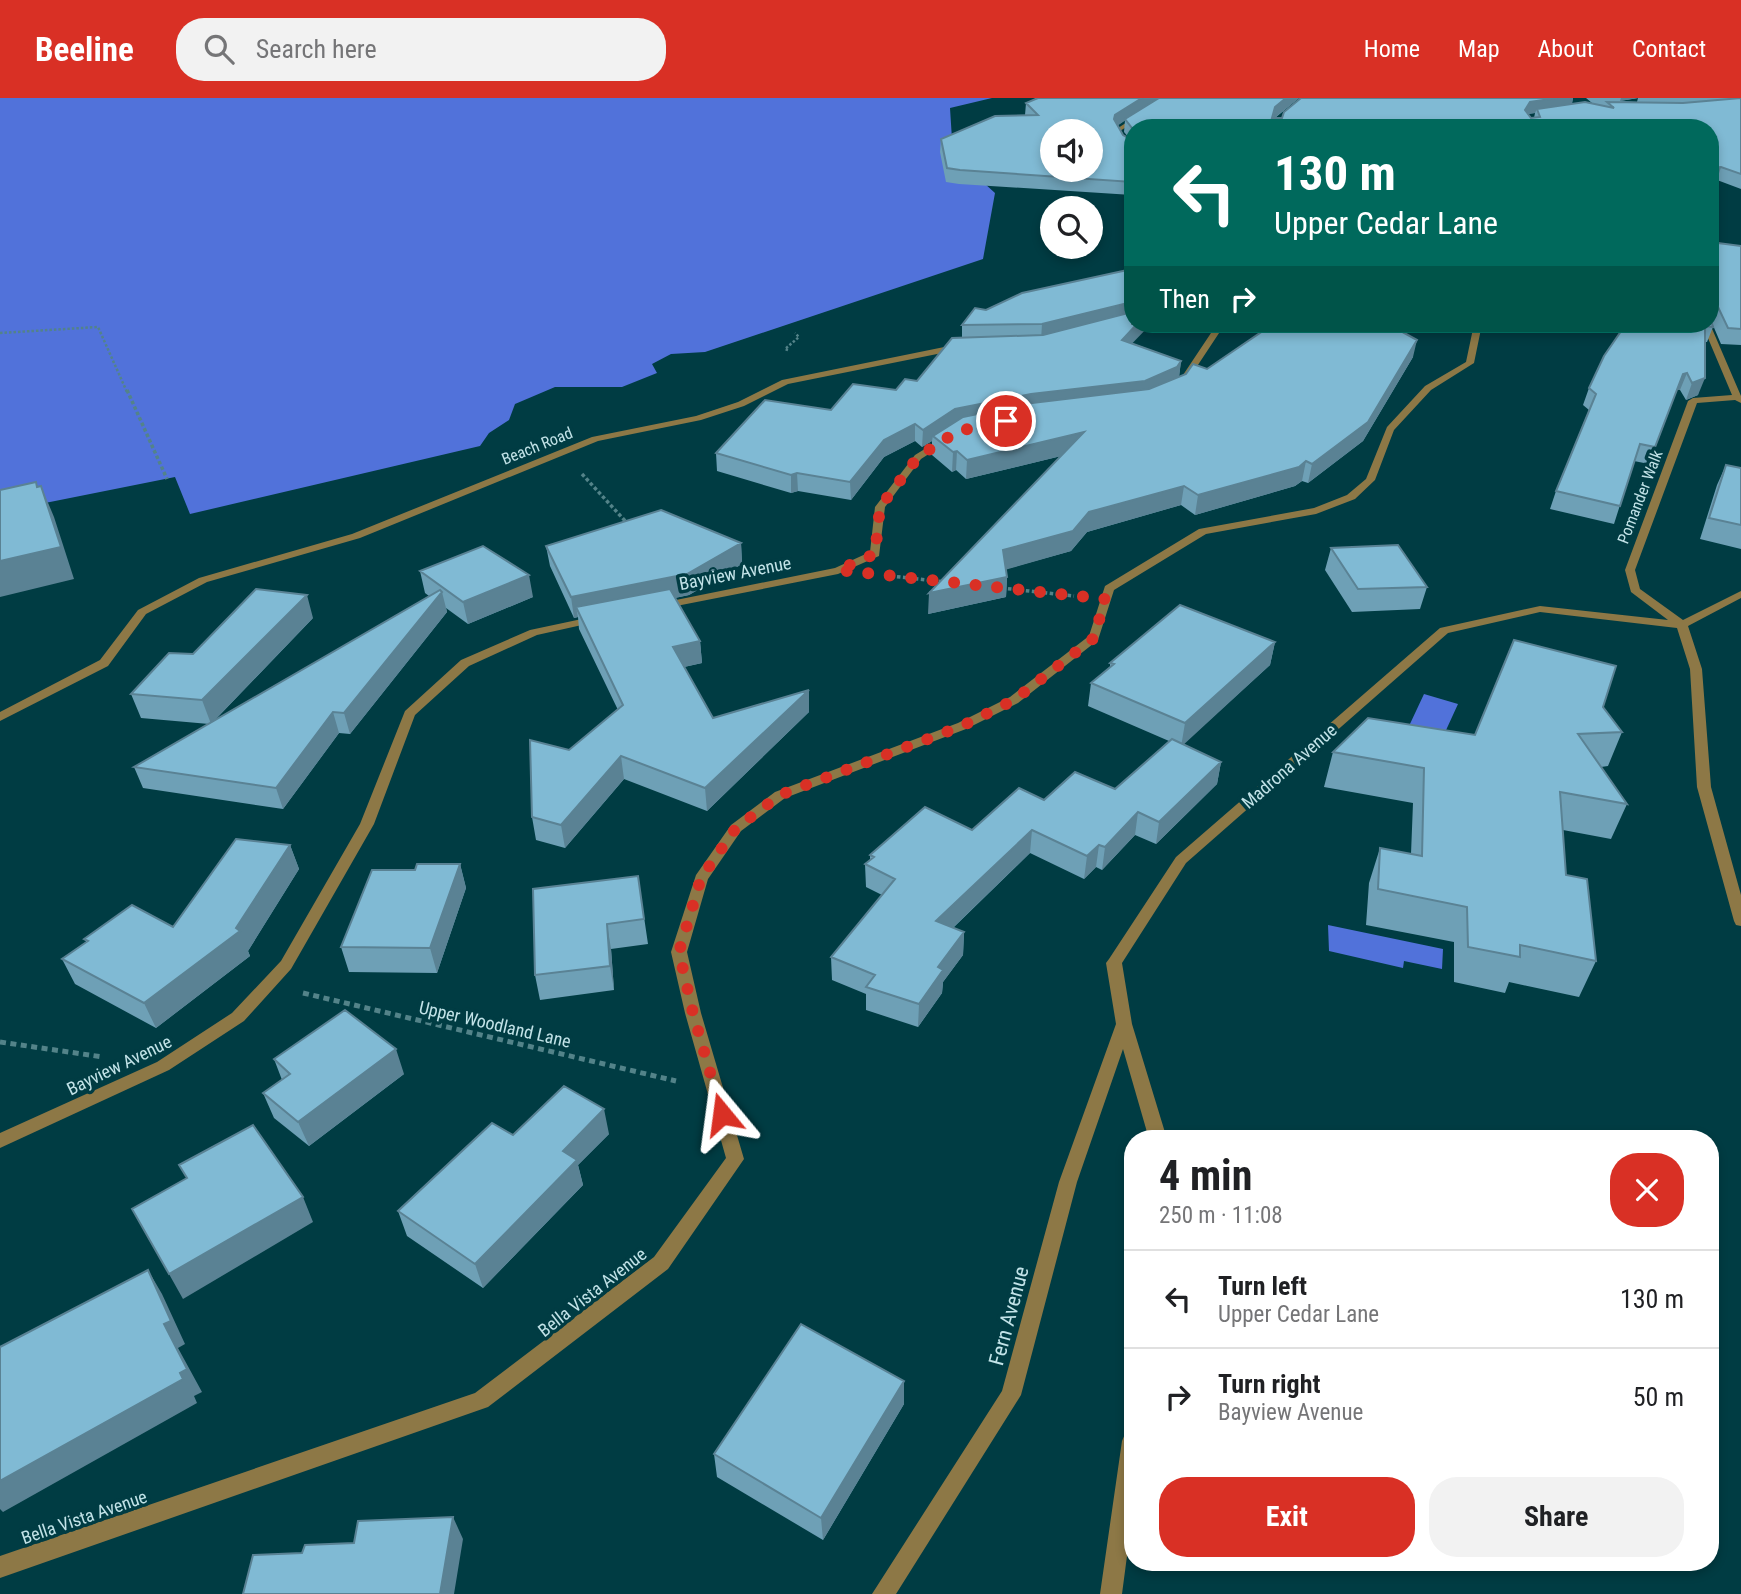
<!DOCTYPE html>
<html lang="en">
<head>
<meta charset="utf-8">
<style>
  :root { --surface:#fff; --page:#f2f2f2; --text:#202124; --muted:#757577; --line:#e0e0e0; --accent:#d93025 }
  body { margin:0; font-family:"Roboto Condensed",sans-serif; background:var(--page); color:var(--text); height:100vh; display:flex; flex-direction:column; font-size:26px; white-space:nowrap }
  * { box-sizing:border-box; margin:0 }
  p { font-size:23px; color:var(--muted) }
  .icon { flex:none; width:38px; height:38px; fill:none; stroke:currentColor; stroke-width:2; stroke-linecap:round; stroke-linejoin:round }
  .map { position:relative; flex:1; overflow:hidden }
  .drawer { position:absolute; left:1124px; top:1032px; width:595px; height:441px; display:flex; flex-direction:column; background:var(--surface); border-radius:28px; box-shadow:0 4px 10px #0003 }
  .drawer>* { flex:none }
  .hud { position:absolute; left:1124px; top:21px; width:595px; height:214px; border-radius:28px; box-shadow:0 4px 10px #0003; background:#00695c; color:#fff; overflow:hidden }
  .tools { position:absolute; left:1040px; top:21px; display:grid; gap:14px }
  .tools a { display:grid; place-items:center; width:63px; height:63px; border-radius:50%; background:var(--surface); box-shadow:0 4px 10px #0003; font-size:35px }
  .pin { position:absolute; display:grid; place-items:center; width:60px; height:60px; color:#fff; margin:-30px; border:4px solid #fff; border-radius:50%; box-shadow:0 2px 7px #0007 }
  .me { position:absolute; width:77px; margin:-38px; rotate:344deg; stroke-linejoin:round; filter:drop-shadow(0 0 5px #0008) }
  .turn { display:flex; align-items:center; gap:24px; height:147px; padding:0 35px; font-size:32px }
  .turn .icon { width:91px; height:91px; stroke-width:2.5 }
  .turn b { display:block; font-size:49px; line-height:60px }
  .then { display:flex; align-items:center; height:66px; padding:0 35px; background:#0003; gap:14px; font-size:26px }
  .round { display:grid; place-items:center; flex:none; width:74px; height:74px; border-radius:28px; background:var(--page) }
  .headline { display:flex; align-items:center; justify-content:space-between; height:119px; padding:0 35px }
  h1 { font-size:42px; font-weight:700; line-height:52px }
  .button { display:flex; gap:14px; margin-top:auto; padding:14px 35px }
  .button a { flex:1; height:80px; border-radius:28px; background:var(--accent); color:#fff; font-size:28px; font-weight:700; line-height:80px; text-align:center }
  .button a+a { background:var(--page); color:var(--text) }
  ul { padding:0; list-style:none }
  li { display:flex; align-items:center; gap:21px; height:98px; padding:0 35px; border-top:2px solid var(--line) }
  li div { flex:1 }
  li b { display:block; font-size:26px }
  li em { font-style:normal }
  header { display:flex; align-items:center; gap:42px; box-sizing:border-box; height:98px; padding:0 35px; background:var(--accent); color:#fff }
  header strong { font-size:33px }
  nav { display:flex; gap:38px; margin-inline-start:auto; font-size:24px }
  .search { width:490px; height:63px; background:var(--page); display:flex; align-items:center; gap:18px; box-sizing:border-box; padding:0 24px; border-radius:28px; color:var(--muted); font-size:26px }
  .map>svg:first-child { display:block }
</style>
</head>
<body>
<header>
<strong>Beeline</strong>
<div class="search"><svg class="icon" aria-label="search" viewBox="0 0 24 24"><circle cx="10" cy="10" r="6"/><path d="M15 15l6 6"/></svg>Search here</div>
<nav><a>Home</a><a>Map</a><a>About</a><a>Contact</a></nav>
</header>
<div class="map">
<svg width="1741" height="1496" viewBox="0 0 1741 1496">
  <rect width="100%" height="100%" fill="#003c43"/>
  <path fill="#5172da" d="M0 0H992L950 10 953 57 995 95 983 161 705 254 671 256 652 266 657 275 622 289H555L515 306 509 322 489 335 480 348 190 416 175 379 0 414Z
    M1424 596 1458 606 1436 654 1402 643Z
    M1328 827 1443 851 1442 871 1404 863 1403 870 1329 853Z"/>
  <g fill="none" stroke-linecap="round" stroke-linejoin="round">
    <path stroke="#538389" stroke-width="2.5" stroke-dasharray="2.5 2" stroke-linecap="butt" d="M0 235 98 229 127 294
      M788 252 785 251 799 239 795 235"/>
    <path stroke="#538389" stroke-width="3.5" stroke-dasharray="3.5 2.5" stroke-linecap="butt" d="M127 292 167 381
      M582 376 628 426
      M891 478 945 484
      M1002 490 1074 498"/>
    <path stroke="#538389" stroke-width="5" stroke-dasharray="6 4.5" stroke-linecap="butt" d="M303 895 676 983
      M0 944 103 959"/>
    <path fill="#8d7846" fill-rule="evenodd" d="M1164 0H1171L1120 33 1132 48V53L1123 47 1115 32Z
      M1217 226H1225L1188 282H1182L1181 280Z
      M1474 226H1482L1474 265 1431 292 1394 332 1375 382 1355 401 1316 416 1206 436 1114 492 1098 542 1018 605 966 631 785 700 741 733 708 781 687 854 701 915 744 1061 668 1171 488 1309 0 1480V1458L475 1295 654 1159 726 1060 685 915 671 854 696 777 731 727 775 694 958 625 1010 599 1089 538 1105 488 1199 431 1314 410 1347 397 1366 381 1387 329 1425 288 1466 264Z
      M1702 226H1710L1741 298V305L1735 302 1697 305 1635 472 1640 491 1683 522 1741 493V500L1688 528 1702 571 1711 689 1741 797V828L1736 827 1734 823 1697 689 1690 571 1677 530 1540 514 1448 535 1186 765 1122 865 1132 926 1167 1041H1149L1123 951 1077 1084 1021 1297 896 1496H872L1002 1293 1059 1084 1116 926 1106 865 1109 861 1176 759 1440 530 1540 508 1668 522 1631 494 1625 472 1688 303 1693 300 1732 297Z
      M959 246 962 247V251L788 286 744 308 701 322 598 343 360 440 207 484 146 516 108 568 0 623V614L100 562 138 512 199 480 352 436 592 339 696 318 738 304 782 282Z
      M946 338 951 341 949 343 921 361 885 409 879 458 838 476 661 511 655 508 661 505 835 470 870 454 875 409 915 357Z
      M596 518 600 519V523L537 537 469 568 415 617 374 726 291 871 244 923 169 972 0 1050V1035L157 964 232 915 281 863 360 726 405 613 461 562 530 532Z
      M1132 1333V1420L1122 1496H1100L1122 1343 1125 1336Z"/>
  </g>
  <path fill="#6ea0b6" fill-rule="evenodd" d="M1038 0H1299L1275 20H1282L1301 0H1573L1572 6 1592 5 1586 0H1741V91L1717 82 1710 30H1132V97L959 86 946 84 940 54 941 41 1025 17 1026 5ZM1638 0 1637 4 1620 3ZM1535 15 1534 20H1531L1528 16ZM1125 22 1124 34 1129 40 1123 37 1118 27Z
    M1710 144 1741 148V247L1721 246 1712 225 1713 229 1707 244H1705L1698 297 1686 302 1680 292H1677L1649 366 1634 363 1614 426 1550 411 1556 393 1589 312 1583 307 1589 290 1710 226Z
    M1132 171V245L1181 263 1179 279 1207 271 1413 259 1363 343 1308 385 1302 383 1295 388 1195 417 1181 407 1087 434 1071 453 1006 471 1007 479 1006 499 928 516 1061 358 966 381 956 372 952 374 932 357V343L922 349 915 343 884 359 851 402 798 393 791 395 717 373 716 355 831 312 896 292 917 283 962 240V227L986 212Z
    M1726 367 1741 370V451L1700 441 1717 387Z
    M741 445 742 466 689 497 675 500 700 543 702 565 684 569 713 620 809 592V614L707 713 624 681 565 750 536 742 532 719 569 652 618 612 579 531 578 519 574 520 550 468 546 448Z
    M1331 450 1427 489 1420 511 1352 514 1325 472Z
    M420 473 533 499 468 526 446 510 447 514 350 636 339 635 283 711 143 690 134 669 209 626 141 620 131 596 193 556 313 520 214 623 429 498 425 495Z
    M1275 544 1270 567 1183 646 1221 664 1217 686 1156 746 1135 737 1102 772 1096 769 1084 781 1030 755 953 830 964 834 963 857 943 884 942 895 918 929 866 912V896L832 882 831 859 882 797 866 789 865 766 870 762V757L972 732 1044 702 1115 691 1169 643 1088 608 1091 585 1110 569V565Z
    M1603 609 1622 634 1608 668 1601 669 1627 706 1611 741 1563 732 1566 777 1596 863 1579 899 1509 884 1505 895 1454 884V844L1366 827 1369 785 1380 750 1411 756 1413 705 1324 689 1333 654 1475 637Z
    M290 747 299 771 248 853 250 858 156 930 75 886 62 861 86 844 84 841 173 829Z
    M460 766 466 790 437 875 349 874 341 849 415 772Z
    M638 778 648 846 611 851 614 892 540 902 535 877Z
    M274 961 404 976 309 1048 274 1020 263 995 282 982Z
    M609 1036 578 1067 583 1087 483 1190 407 1138 398 1113 513 1037Z
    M904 1283V1306L823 1442 717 1379 714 1356Z"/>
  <path fill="#5a8294" d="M1142 0H1159L1114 30 1115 17Z
    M1286 0H1299L1273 21 1271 30 1275 9Z
    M1557 0H1573L1571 9 1537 11 1535 15 1527 16 1525 12 1530 4Z
    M1621 0H1638L1620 3Z
    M1721 69 1717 82 1710 83V70Z
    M1132 204 1131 219 1041 242 1042 226Z
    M1137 226H1151L1120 258 1122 242Z
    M1417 242 1413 259 1363 343 1308 385 1312 366Z
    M1181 263 1179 279 1174 286 933 338 932 343 922 349 923 332 955 311Z
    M1687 275 1680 292H1677L1683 276Z
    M1705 280 1698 297 1686 302 1692 285Z
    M915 326V343L884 359 851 402 850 384 884 342Z
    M1084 334 1082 353 966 381 967 362Z
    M957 353 956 372 952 374 953 354Z
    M1306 363 1302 383 1295 388 1195 417 1198 397Z
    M797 375 798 393 791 395V377Z
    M41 388 54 419 74 481 0 499V463Z
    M1184 388 1181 407 1087 434 1071 453 1001 473 1003 452 1089 414Z
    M741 445 742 466 689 497 581 519 576 509 578 519 574 520 571 499Z
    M529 477 533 499 468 526 463 504Z
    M1007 479 1006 499 928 516 929 495Z
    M442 494 447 514 350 636 344 615Z
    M307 497 313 520 211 626 202 602Z
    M700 543 702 565 675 571 673 549Z
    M1275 544 1270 567 1181 649 1185 625Z
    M809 592V614L707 713 705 690Z
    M333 614 339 635 283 711 276 690Z
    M621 658 624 681 565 750 561 727Z
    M1221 664 1217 686 1156 746 1159 724Z
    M1138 714 1135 737 1102 772 1105 749Z
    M1032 732 1030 755 935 847 936 823Z
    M290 747 299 771 248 853 250 858 156 930 144 905 236 830Z
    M1099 747 1096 769 1084 781 1087 758Z
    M460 766 466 790 437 875 430 850Z
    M607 826 611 851 614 892 610 868Z
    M964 834 963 857 943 884 942 895 918 929 919 906 938 869Z
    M396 951 404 976 309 1048 298 1024Z
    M604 1011 609 1036 578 1067 583 1087 483 1190 475 1166 563 1053Z
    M303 1099 313 1124 183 1201 169 1176Z
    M148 1172 162 1196 185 1246 178 1250 202 1294 194 1298 197 1305 3 1414 0 1411V1383L180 1275Z
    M904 1283V1306L823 1442 821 1420Z
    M453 1419 463 1441 454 1496H440Z"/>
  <path fill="#80bad4" stroke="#5a8294" stroke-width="2" fill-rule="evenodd" d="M1038 0H1142L1115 17 1114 21 1123 37 1132 42V84L960 72 947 70 941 41 995 18 1038 17 1026 5ZM1052 33H1090V72H1052Z
    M1159 0H1286L1275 9 1272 20H1282L1284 14 1301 0H1557L1530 4 1525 12 1531 20 1540 19 1537 11 1585 4 1614 10 1607 4 1683 5 1741 0V76L1721 69 1710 70V30H1132L1125 21Z
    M1710 144 1741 148V231L1728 230 1718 209H1710Z
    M1132 171V204L1042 226 962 227 975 210 986 212 1022 195Z
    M1132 214V226H1137L1122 242 1181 263 1177 269 1145 283 1031 296 955 311 923 332 915 326 884 342 850 384 797 375 791 377 716 355 765 302 831 312 853 286 896 292 905 281 917 283 952 240 1043 237Z
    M1710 219 1713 229 1705 228V280L1692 285 1687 275 1683 276 1655 349 1640 346 1620 408 1556 393 1596 296 1589 290 1604 258 1626 226H1710Z
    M1273 226H1388L1417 242 1368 324 1312 366 1306 363 1299 369 1198 397 1184 388 1089 414 1073 433 1003 452 1007 479 929 495 1084 334 967 362 957 353 953 354 933 338 963 319 1032 305 1149 291 1186 276 1193 266 1207 271Z
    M1726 367 1741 370V427L1709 420Z
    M36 384 37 389 41 388 61 449 0 463V392Z
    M661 412 741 445 687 476 571 499 546 448Z
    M1398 447 1427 489 1358 491 1331 450Z
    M483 448 529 477 463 504 420 473Z
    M256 491 307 497 202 602 131 596 169 555 193 556Z
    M670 491 700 543 673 549 713 620 809 592 705 690 621 658 561 727 532 719 530 642 569 652 623 607 576 509Z
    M440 492 442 494 344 615 333 614 276 690 134 669Z
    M1180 507 1275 544 1185 625 1091 585 1114 566 1110 565Z
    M1514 542 1616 568 1603 609 1622 634 1578 636 1627 706 1560 694 1566 777 1587 781 1596 863 1520 847V859L1468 849 1467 809 1378 791 1380 750 1422 758 1424 670 1333 654 1368 620 1475 637Z
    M1172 641 1221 664 1159 724 1138 714 1105 749 1099 747 1087 758 1032 732 936 823 964 834 938 869 943 872 919 906 866 889 875 877 831 859 895 781 865 766 874 759 870 757 925 709 972 732 1019 690 1044 702 1075 674 1115 691Z
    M236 741 290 747 236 830 240 833 144 905 62 861 88 843 84 841 132 807 173 829Z
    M417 766H460L430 850 341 849 372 772H415Z
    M638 778 644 821 607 826 610 868 535 877 533 791Z
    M345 912 396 951 298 1024 263 995 290 976 274 961Z
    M564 988 604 1011 563 1053 577 1062 475 1166 398 1113 492 1025 513 1037Z
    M253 1027 303 1099 169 1176 132 1111 187 1080 179 1067Z
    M148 1172 171 1223 164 1226 187 1271 180 1275 183 1281 0 1383V1249Z
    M801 1226 904 1283 821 1420 714 1356Z
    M453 1419 440 1496H243L253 1457 302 1455 305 1447 354 1445 358 1423Z"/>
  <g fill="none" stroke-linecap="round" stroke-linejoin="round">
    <path stroke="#d93025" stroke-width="12" stroke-dasharray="0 21.6" d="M722 1016 693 915 679 854 701 780 736 730 780 697 962 628 1014 602 1094 540 1105 501 838 472 875 456 880 409 918 359 958 333 1006 323"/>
  </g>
  <g text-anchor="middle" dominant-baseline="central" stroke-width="7" stroke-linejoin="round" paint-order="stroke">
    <g font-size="16" fill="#c2e3e8" stroke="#003c43">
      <text transform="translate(537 348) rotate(-22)">Beach Road</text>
      <text transform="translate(1640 399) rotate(-69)">Pomander Walk</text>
    </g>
    <g font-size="18" fill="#c2e3e8" stroke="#003c43">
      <text transform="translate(735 475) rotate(-11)">Bayview Avenue</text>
      <text transform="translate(1289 668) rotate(-41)">Madrona Avenue</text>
      <text transform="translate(495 926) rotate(13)">Upper Woodland Lane</text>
      <text transform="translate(119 967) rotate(-26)">Bayview Avenue</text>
      <text transform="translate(592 1194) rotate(-38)">Bella Vista Avenue</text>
      <text transform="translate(84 1419) rotate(-19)">Bella Vista Avenue</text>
    </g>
    <g font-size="21" fill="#c2e3e8" stroke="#003c43">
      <text transform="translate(1009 1218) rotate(-75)">Fern Avenue</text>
    </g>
  </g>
</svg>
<div class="tools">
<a><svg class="icon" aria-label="sound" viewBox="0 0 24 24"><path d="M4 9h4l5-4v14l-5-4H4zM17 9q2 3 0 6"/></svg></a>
<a><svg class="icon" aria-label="search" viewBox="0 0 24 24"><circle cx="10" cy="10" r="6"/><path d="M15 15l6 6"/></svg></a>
</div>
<div class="pin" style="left:1006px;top:323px;background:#d93025"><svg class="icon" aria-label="arrive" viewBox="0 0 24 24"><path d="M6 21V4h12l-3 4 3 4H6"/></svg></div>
<svg class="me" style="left:722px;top:1016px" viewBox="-20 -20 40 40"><path d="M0-17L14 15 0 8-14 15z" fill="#d93025" stroke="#fff" stroke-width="4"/></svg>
<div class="hud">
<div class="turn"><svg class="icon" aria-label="left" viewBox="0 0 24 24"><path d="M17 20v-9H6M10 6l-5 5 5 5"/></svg><div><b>130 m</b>Upper Cedar Lane</div></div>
<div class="then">Then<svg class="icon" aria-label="right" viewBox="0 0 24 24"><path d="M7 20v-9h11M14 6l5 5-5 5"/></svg></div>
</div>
<section class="drawer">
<div class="headline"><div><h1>4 min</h1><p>250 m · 11:08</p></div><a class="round" style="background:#d93025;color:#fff"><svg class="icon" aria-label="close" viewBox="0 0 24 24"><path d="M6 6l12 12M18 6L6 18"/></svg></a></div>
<ul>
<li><svg class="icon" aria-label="left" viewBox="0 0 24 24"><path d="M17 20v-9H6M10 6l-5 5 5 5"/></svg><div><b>Turn left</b><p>Upper Cedar Lane</p></div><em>130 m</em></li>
<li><svg class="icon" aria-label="right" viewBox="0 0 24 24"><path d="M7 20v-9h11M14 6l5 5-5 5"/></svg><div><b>Turn right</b><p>Bayview Avenue</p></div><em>50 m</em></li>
</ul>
<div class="button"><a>Exit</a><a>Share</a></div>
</section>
</div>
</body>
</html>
